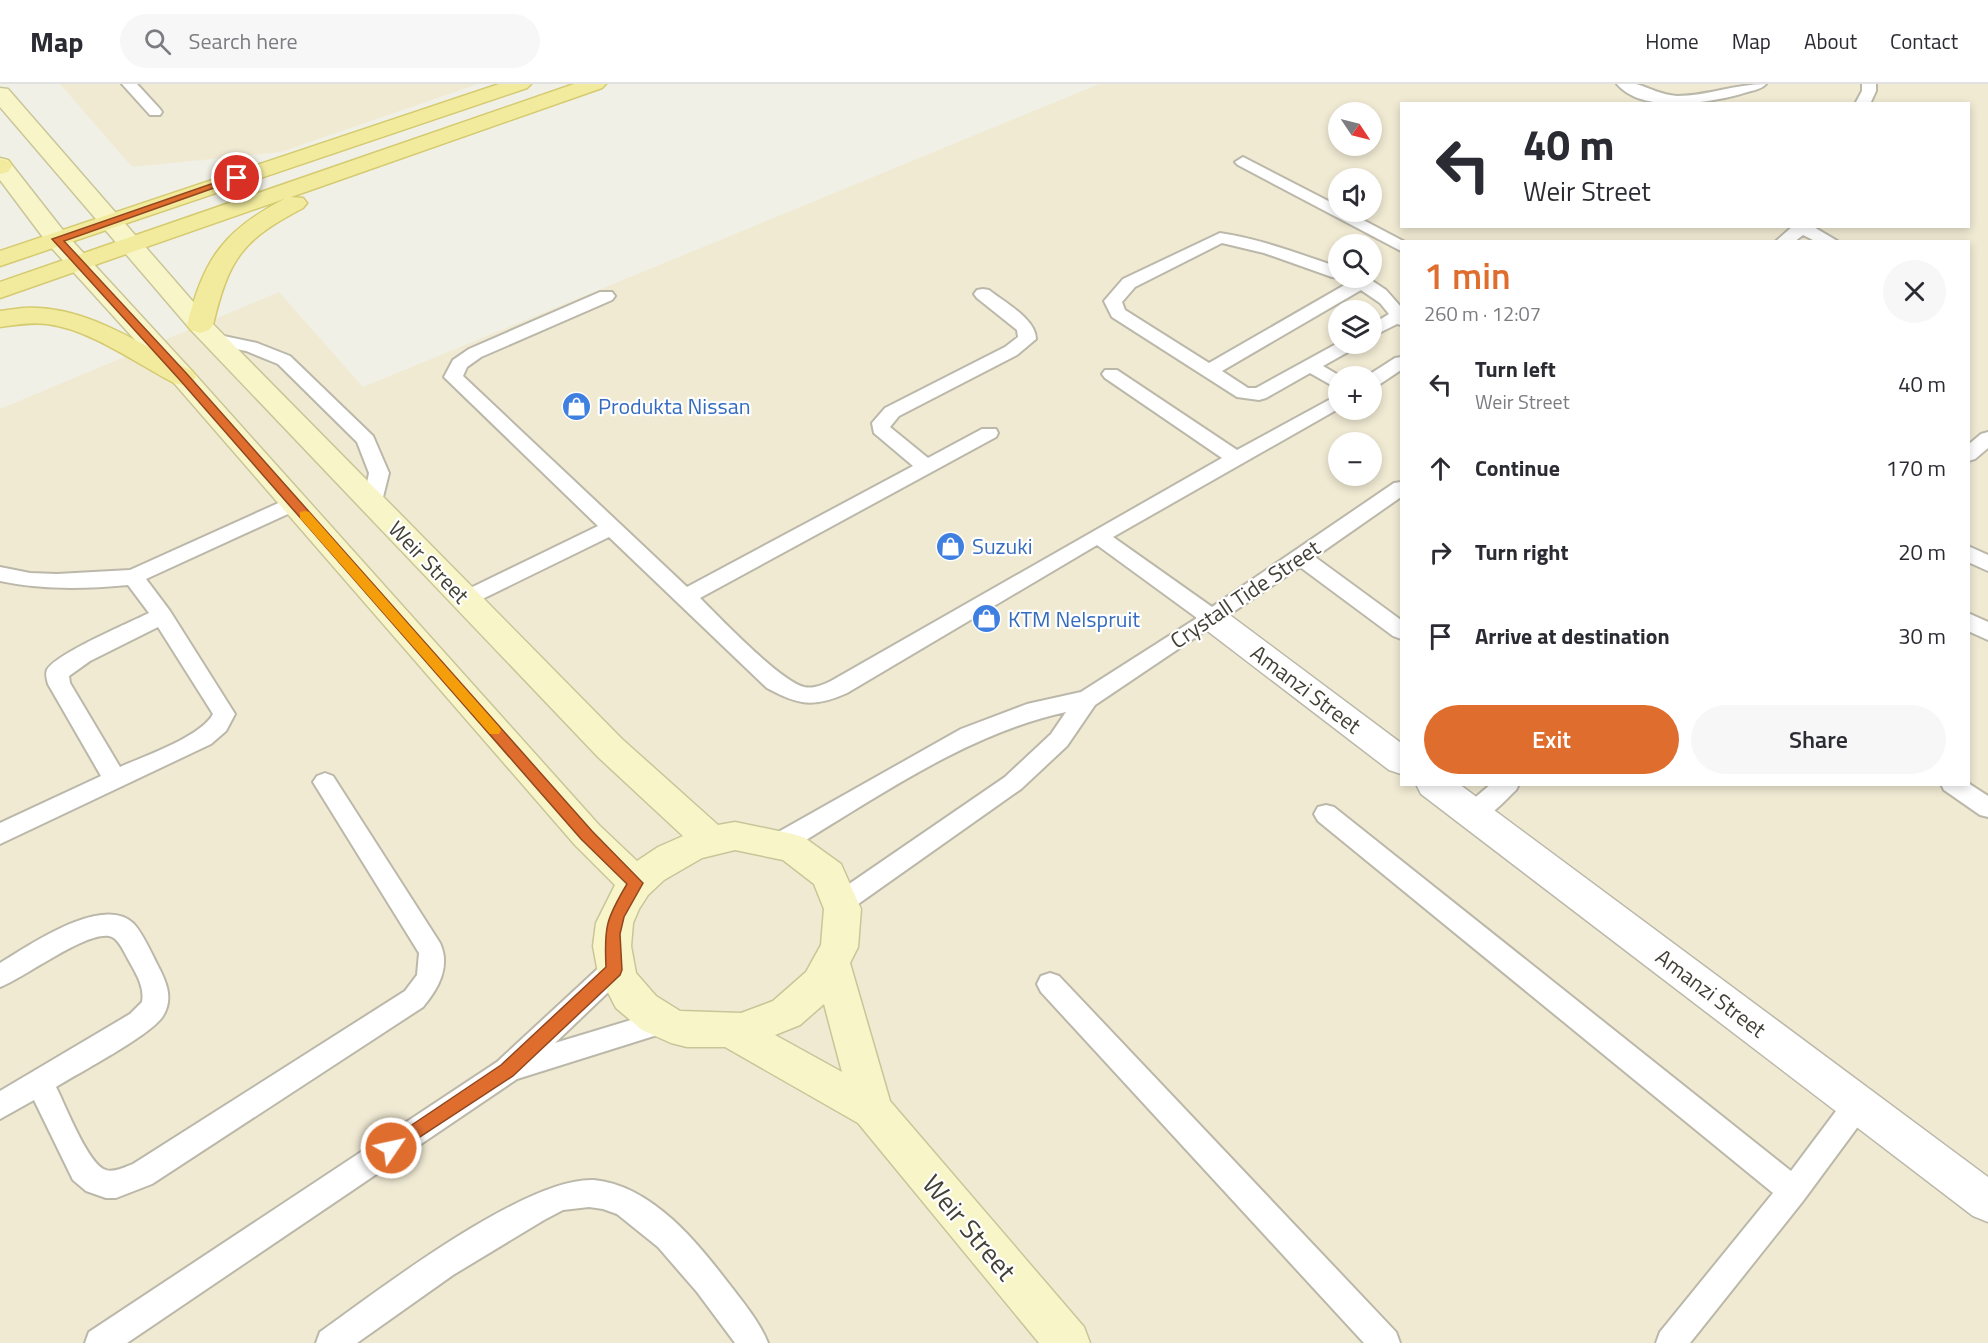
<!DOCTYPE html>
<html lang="en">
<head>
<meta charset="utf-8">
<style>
  :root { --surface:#fff; --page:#f7f7f7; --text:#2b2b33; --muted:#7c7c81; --line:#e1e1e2; --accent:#df6d2e }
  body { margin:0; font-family:"Titillium Web",sans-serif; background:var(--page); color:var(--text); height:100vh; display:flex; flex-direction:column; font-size:22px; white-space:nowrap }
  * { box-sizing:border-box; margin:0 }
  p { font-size:20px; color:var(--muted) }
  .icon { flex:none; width:33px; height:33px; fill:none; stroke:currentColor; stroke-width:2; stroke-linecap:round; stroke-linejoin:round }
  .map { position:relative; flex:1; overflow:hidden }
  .panel { position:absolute; left:1400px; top:156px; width:570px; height:546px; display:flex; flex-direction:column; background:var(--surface); border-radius:0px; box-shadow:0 3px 9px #0003 }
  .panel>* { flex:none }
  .hud { position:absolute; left:1400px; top:18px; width:570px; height:126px; border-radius:0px; box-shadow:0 3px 9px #0003; background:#fff; color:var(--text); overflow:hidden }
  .needle { width:39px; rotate:125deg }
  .controls { position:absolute; left:1328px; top:18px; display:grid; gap:12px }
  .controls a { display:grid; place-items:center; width:54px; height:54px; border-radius:50%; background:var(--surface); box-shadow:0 3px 9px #0003; font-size:30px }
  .pin { position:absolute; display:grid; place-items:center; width:51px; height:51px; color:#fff; margin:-26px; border:3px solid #fff; border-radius:50%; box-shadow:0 2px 6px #0007 }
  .me { position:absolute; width:66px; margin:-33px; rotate:56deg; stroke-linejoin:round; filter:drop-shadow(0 0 4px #0008) }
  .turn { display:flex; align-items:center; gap:21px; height:126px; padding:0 24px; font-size:27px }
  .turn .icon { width:78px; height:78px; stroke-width:2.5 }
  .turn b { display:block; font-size:42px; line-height:51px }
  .round { display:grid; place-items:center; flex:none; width:63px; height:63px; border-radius:32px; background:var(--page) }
  .overview { display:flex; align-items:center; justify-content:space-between; height:102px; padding:0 24px }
  h1 { font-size:36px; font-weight:600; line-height:45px; color:var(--accent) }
  .cta { display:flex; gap:12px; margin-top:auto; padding:12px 24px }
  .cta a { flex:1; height:69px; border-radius:36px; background:var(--accent); color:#fff; font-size:24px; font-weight:600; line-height:69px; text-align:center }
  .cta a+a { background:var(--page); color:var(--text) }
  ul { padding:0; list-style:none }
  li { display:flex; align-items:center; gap:18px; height:84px; padding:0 24px }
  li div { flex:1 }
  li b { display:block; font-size:22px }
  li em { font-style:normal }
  header { display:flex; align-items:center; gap:36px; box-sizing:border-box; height:84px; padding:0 30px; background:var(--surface); border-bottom:2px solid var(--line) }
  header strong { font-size:28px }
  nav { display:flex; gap:33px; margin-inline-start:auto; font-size:21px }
  .search { width:420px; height:54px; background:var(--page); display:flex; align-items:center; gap:15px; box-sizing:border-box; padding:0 21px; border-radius:33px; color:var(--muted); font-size:22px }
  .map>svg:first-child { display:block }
</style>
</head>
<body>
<header>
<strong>Map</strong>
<div class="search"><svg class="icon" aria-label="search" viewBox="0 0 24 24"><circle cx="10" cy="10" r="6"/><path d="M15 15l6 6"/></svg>Search here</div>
<nav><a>Home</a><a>Map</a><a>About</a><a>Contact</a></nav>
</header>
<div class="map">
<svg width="1988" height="1259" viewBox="0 0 1988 1259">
  <rect width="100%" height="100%" fill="#f1f0e6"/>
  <path fill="#f0ead3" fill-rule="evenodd" d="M60 0H478L281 68 132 83Z
    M1099 0H1988V1259H0V325L279 208 363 303ZM1401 20H1968V142H1401ZM1338 28H1371V62H1338ZM1338 94H1371V128H1338ZM1401 158H1968V700H1401ZM1338 160H1371V194H1338ZM1338 226H1371V260H1338ZM1338 292H1371V326H1338ZM1338 358H1371V392H1338Z"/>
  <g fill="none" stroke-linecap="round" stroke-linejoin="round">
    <defs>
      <path id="lane" d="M122 0H137L160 25 162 28 160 31H150Z
        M1617 0C1623 0 1630 0 1636 0 1650 4 1661 11 1677 12 1708 12 1734 0 1766 0 1761 6 1749 7 1741 10 1708 19 1642 30 1617 0Z
        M1862 0H1876V7L1870 20H1855L1862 7Z
        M1243 73 1338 122V128H1348L1405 158H1401V167L1238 81 1235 78Z
        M1793 142H1812L1839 158H1817L1803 151 1794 158H1775Z
        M1220 149C1261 155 1299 170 1338 183V194H1340L1332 193 1264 169 1222 159 1135 203 1122 218 1125 226 1209 279 1348 199 1342 194H1368L1386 206 1401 223V241L1397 240 1371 253V241L1389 230 1380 219 1361 206 1222 287 1248 304H1256L1338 259 1358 260 1355 264 1323 282 1340 292H1338V305L1310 289 1266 314 1259 316 1237 313 1112 233 1104 217 1123 195Z
        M983 205 989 206C1004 218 1036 235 1036 255L1017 271 899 332 890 343 928 374 982 345H996L998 349 996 353 700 514C721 535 779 596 804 603 814 605 822 601 831 597L1222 374 1105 294 1102 290 1105 286H1117L1237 366 1338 311V325L1113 453 1212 523 1394 399 1401 398V413L1315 473 1401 536V555L1393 552 1300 483 1095 621 1067 662 1021 705 851 825 842 828 833 825 830 818 833 811 1005 693 1051 650 1066 628C966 650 878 713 791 765L782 768 773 765 770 758 773 751 961 645 1027 620 1081 608 1197 534 1097 461 847 609C814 624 798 621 767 604L609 453 472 520 465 522 458 520 454 515 458 510 598 442 444 293 453 276 469 265 600 208H612L615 212 612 216 481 273 467 283 463 292 687 503 913 382 874 349 872 339 885 324 1005 263 1018 253 1017 246 977 214 974 210 977 206Z
        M214 250 257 259 290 272 373 352 389 389 380 425 373 427 366 425 363 420 369 389 357 358 278 280 246 267 208 259 205 255 208 251Z
        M1401 273V286L1377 302 1371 304V292H1367L1395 274Z
        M1988 348V364L1975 375 1968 377V361L1981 350Z
        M294 412 301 414 304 419 301 424 146 495 170 527 235 630 226 647 211 660 0 760V739L101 692 48 600C47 595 45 591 47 586 55 570 129 539 149 529L128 501C84 505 43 506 0 497V483L30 489 57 490 130 486ZM158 543 213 630C201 653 144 672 120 683L70 599 69 592 90 577Z
        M1968 462 1988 471V487L1968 478Z
        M1968 529 1988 538V556L1968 547Z
        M325 689 333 692 440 859C451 883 438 905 423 923L152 1100 116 1114H106L86 1107 73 1096 34 1016 0 1035V1007L130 930 142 918C145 902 135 888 128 875 124 868 119 856 112 853 91 843 23 895 0 903V879C28 862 104 809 134 840 143 850 151 868 157 880 166 897 174 914 163 932 150 952 80 988 56 1003 65 1020 88 1081 106 1086 114 1089 125 1083 133 1080L405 907 417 891 419 869 313 698 317 692Z
        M1968 699 1988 712V733L1980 731 1944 706 1941 700H1968Z
        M1491 700H1519L1516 706C1502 719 1483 743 1464 737L1460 730 1464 723Z
        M1326 721 1334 723 1791 1087 1848 1011 1858 1007 1868 1011 1872 1020 1868 1029 1803 1117 1690 1259H1656L1660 1248 1773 1109 1318 737 1314 730 1318 723Z
        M614 875 623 878 627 886 623 894 555 959 664 926 673 930 677 938 673 946 517 995 127 1259H85L89 1248 497 978 605 878Z
        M1050 889 1059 892 1396 1248 1400 1259H1364L1041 908 1037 900 1041 892Z
        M594 1096C654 1102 699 1161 733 1205 746 1222 760 1239 768 1259H735L697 1208 658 1163 617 1130 603 1125 589 1123 563 1126 544 1136 453 1191 357 1259H316L320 1248C379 1206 525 1093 594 1096Z"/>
      <path id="street" d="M1212 523 1223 526 1401 659V690L1389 686 1201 542 1196 534 1201 526Z
        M1416 700H1459L1988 1093V1138L1973 1132 1421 710Z"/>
      <path id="secondary" d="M0 4 8 5 209 236 622 655 718 741 735 738 793 750 805 754 841 780 861 825 858 863 850 879 890 1017 1084 1243 1090 1259H1039L858 1039 725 963H687L671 959 642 946 616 924 598 889 593 862 596 839 615 801 575 761 174 299 48 160 0 96V74L8 76 66 150 192 287 599 741 637 777 658 763 683 752 598 673 191 246 0 23ZM735 766 783 776 814 800 824 825 821 861 806 888 773 917 741 929 680 927 656 912 636 889 631 862 633 839 639 825 648 811 664 796 702 774ZM824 920 842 988 775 951 800 941Z"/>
      <path id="primary" d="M499 0H531L527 4 0 182V167Z
        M574 0H606L602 4 291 113 303 114 307 119 303 124C242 156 229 174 213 241L209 246 200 249 191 246 187 241C204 175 223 147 284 115L0 214V198Z
        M0 75 9 77 12 82 8 88 0 90Z
        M23 224C84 220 140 260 192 287L196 293 192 299 183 301 174 299C136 279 89 245 47 240 31 238 15 241 0 243V227Z"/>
    </defs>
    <use href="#lane" stroke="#bbb8aa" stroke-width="4"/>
    <use href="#street" stroke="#bbb8aa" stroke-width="3"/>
    <use href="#secondary" stroke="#c8c599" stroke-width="3"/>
    <use href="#primary" stroke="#d4ca70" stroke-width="3"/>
    <use href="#lane" fill="#fff" fill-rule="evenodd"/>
    <use href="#street" fill="#fff" fill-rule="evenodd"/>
    <use href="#secondary" fill="#f8f6c9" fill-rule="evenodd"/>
    <use href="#primary" fill="#f2eb9e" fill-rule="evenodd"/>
  </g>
  <path fill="#df6d2e" stroke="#91471e" stroke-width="1.5" d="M234 92 242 94 64 157 187 290 592 747 643 799 624 833 620 850 622 886 620 891 513 992 391 1072 385 1070 382 1064 385 1059 501 981 606 883C604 843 606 835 627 800L581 755 179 295 52 155Z"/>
  <path fill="#f59e0b" d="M305 427 309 428 499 643 501 646 499 650H490L300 434V428Z"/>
  <defs>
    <symbol id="shop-disc" viewBox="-11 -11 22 22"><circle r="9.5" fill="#3f7fe0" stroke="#fff"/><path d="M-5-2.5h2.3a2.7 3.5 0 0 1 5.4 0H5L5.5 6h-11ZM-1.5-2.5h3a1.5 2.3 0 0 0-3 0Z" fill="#fff"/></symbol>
  </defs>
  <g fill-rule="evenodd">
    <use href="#shop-disc" x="560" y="306" width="33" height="33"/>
    <use href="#shop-disc" x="934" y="446" width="33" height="33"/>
    <use href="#shop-disc" x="970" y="518" width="33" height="33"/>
  </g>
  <g text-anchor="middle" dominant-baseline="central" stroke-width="4.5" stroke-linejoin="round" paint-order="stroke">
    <g font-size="22" fill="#366cbe" stroke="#fff" text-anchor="start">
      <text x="598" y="322">Produkta Nissan</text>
      <text x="972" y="462">Suzuki</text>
      <text x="1008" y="535">KTM Nelspruit</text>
    </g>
    <g font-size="22" fill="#434036" stroke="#fff">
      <text transform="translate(429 478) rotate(46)">Weir Street</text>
      <text transform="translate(1245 510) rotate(-34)">Crystall Tide Street</text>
      <text transform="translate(1306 605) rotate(37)">Amanzi Street</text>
      <text transform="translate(1711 909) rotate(37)">Amanzi Street</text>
    </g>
    <g font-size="27" fill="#434036" stroke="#fff">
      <text transform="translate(970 1143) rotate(50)">Weir Street</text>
    </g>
  </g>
</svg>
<div class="controls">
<a><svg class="needle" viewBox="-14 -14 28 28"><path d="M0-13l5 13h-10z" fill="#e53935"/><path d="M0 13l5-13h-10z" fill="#7c7c81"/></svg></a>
<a><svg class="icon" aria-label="sound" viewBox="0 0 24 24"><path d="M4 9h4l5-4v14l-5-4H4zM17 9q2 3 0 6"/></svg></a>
<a><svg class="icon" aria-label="search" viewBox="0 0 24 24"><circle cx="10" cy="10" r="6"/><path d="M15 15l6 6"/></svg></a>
<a><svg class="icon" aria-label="layers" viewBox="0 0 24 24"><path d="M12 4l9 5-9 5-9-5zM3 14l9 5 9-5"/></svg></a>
<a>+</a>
<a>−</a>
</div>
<div class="pin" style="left:237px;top:94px;background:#d93025"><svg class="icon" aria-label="arrive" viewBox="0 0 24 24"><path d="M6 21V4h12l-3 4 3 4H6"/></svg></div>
<svg class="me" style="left:391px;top:1064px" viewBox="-20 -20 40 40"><circle r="17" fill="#df6d2e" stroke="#fff" stroke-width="3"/><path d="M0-11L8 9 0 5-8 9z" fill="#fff"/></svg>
<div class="hud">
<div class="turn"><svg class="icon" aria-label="left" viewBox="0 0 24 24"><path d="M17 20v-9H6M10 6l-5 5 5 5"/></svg><div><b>40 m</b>Weir Street</div></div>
</div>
<section class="panel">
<div class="overview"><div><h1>1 min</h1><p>260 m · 12:07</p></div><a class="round"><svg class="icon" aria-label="close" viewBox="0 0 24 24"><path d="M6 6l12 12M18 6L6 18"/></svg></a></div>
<ul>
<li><svg class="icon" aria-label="left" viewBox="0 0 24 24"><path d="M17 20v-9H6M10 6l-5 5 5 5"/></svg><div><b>Turn left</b><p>Weir Street</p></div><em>40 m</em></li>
<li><svg class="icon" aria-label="ahead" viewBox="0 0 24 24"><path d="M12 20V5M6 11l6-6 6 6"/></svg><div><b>Continue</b></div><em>170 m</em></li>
<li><svg class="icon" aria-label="right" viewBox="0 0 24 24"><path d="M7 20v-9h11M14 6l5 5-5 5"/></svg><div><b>Turn right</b></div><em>20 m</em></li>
<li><svg class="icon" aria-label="arrive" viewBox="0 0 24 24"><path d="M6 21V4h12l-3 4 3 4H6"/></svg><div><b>Arrive at destination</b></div><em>30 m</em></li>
</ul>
<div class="cta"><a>Exit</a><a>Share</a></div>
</section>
</div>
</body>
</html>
